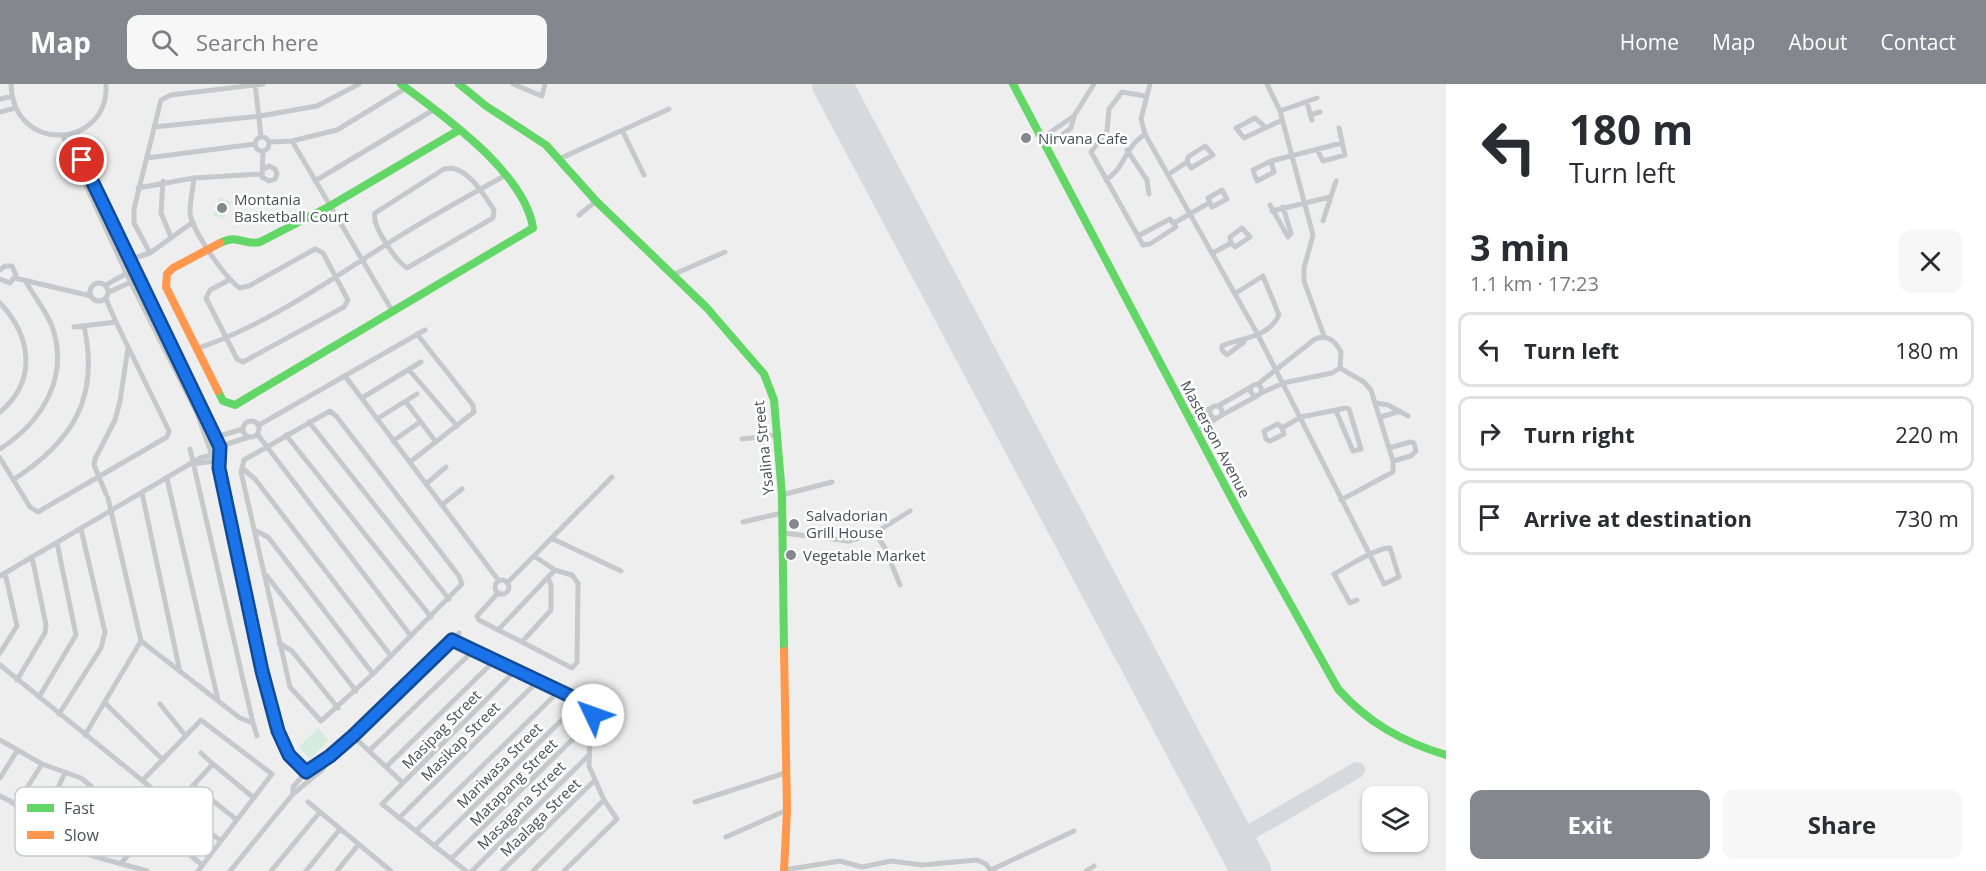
<!DOCTYPE html>
<html lang="en">
<head>
<meta charset="utf-8">
<style>
  :root { --surface:#fff; --page:#f7f7f7; --text:#2b2b33; --muted:#7c7c81; --line:#e1e1e2; --accent:#82888d }
  body { margin:0; font-family:"Open Sans",sans-serif; background:var(--page); color:var(--text); height:100vh; display:flex; flex-direction:column; font-size:22px; white-space:nowrap }
  * { box-sizing:border-box; margin:0 }
  p { font-size:20px; color:var(--muted) }
  .icon { flex:none; width:33px; height:33px; fill:none; stroke:currentColor; stroke-width:2; stroke-linecap:round; stroke-linejoin:round }
  .map { position:relative; flex:1; overflow:hidden }
  .side { display:flex; flex-direction:column; background:var(--surface); width:540px }
  .side>* { flex:none }
  .guide { background:#fff; color:var(--text); overflow:hidden }
  .controls { position:absolute; left:1362px; top:702px; display:grid; gap:12px }
  .controls a { display:grid; place-items:center; width:66px; height:66px; border-radius:12px; background:var(--surface); box-shadow:0 2px 4px #0004; font-size:30px }
  .pin { position:absolute; display:grid; place-items:center; width:51px; height:51px; color:#fff; margin:-26px; border:3px solid #fff; border-radius:50%; box-shadow:0 2px 6px #0007 }
  .me { position:absolute; width:66px; margin:-33px; rotate:312deg; stroke-linejoin:round; filter:drop-shadow(0 0 4px #0008) }
  .turn { display:flex; align-items:center; gap:21px; height:126px; padding:0 24px; font-size:27px }
  .turn .icon { width:78px; height:78px; stroke-width:2.5 }
  .turn b { display:block; font-size:42px; line-height:51px }
  .round { display:grid; place-items:center; flex:none; width:63px; height:63px; border-radius:12px; background:var(--page) }
  .headline { display:flex; align-items:center; justify-content:space-between; height:102px; padding:0 24px }
  h1 { font-size:36px; font-weight:700; line-height:45px }
  .button { display:flex; gap:12px; margin-top:auto; padding:12px 24px }
  .button a { flex:1; height:69px; border-radius:12px; background:var(--accent); color:#fff; font-size:24px; font-weight:700; line-height:69px; text-align:center }
  .button a+a { background:var(--page); color:var(--text) }
  ul { padding:0; list-style:none }
  li { display:flex; align-items:center; gap:18px; height:75px; margin:0 12px 9px; padding:0 12px; border:3px solid var(--line); border-radius:12px }
  li div { flex:1 }
  li b { display:block; font-size:22px }
  li em { font-style:normal }
  header { display:flex; align-items:center; gap:36px; box-sizing:border-box; height:84px; padding:0 30px; background:var(--accent); color:#fff }
  header strong { font-size:28px }
  nav { display:flex; gap:33px; margin-inline-start:auto; font-size:21px }
  .search { width:420px; height:54px; background:var(--page); display:flex; align-items:center; gap:15px; box-sizing:border-box; padding:0 21px; border-radius:12px; color:var(--muted); font-size:22px }
  main { display:flex; flex:1; min-height:0 }
  .map>svg:first-child { display:block }
</style>
</head>
<body>
<header>
<strong>Map</strong>
<div class="search"><svg class="icon" aria-label="search" viewBox="0 0 24 24"><circle cx="10" cy="10" r="6"/><path d="M15 15l6 6"/></svg>Search here</div>
<nav><a>Home</a><a>Map</a><a>About</a><a>Contact</a></nav>
</header>
<main>
<div class="map">
<svg width="1446" height="787" viewBox="0 0 1446 787">
  <rect width="100%" height="100%" fill="#efeeee"/>
  <path fill="#d4ecdd" d="M219 113 231 118 224 135 213 131Z
    M318 644 329 656 310 675 299 663Z"/>
  <g fill="none" stroke-linecap="round" stroke-linejoin="round">
    <path stroke="#d8d9da" stroke-width="16" d="M1235 757 1357 686"/>
    <path stroke="#d8d9da" stroke-width="40" d="M832 0 1251 787"/>
    <path stroke="#c6c9ca" stroke-width="5" d="M11 0C13 71 109 65 106 0
      M255 0 261 52
      M513 0 542 12 545 0
      M1150 0 1141 35 1145 50 1258 251 1370 471 1384 500 1399 493 1390 464C1377 463 1347 483 1334 490L1350 519 1357 516
      M1267 0 1280 27 1313 151 1304 184V197L1324 252
      M0 15 12 12
      M1307 18 1312 36
      M1280 27 1317 14
      M0 28 15 24
      M1310 31 1320 28
      M1264 42 1255 34 1236 44 1244 54 1282 36
      M154 43 260 32 317 22 359 0
      M77 48 82 77 216 353 221 375 219 384 262 587 278 647 289 671 312 694
      M623 48 644 91
      M63 52 130 197 197 329 214 377 219 384
      M255 60a7 7 0 1 1 14 0a7 7 0 1 1-14 0Z
      M1042 54 1074 32 1094 0
      M292 57 393 228
      M269 58 292 57 337 46 406 4
      M1047 62 1071 44 1074 32
      M1317 65 1323 77 1345 71 1339 44
      M1127 66 1147 96 1149 110
      M263 67 262 93 269 97 275 95 277 90 275 85 269 82 264 85
      M147 74 255 60
      M559 75 669 25
      M1271 77 1274 88 1257 97 1253 86 1271 77 1342 59
      M452 84C471 88 484 111 494 126L493 134 407 184C396 177 371 141 375 129L444 85Z
      M1169 90 1187 78 1188 73 1205 62 1213 71 1191 84 1187 78
      M194 94C193 105 190 116 190 128 191 145 222 189 236 201L240 204 249 202 315 165 323 169 348 216 344 223 243 278 237 275 206 214 210 206 229 196
      M1106 96C1127 82 1122 66 1145 50
      M163 97 161 129 171 153
      M315 97 435 25
      M138 104 194 94 262 90
      M1222 106 1227 115 1212 123 1208 114Z
      M1270 121 1288 153 1291 149 1283 123
      M1272 127 1330 113
      M579 131 596 117
      M1323 137 1336 97
      M1174 139 1209 119
      M1138 152 1170 135 1176 143 1150 160 1143 161 1091 68 1107 47 1109 25 1122 8 1145 12
      M150 169 134 139V125L161 16 171 11 263 0
      M1213 169 1231 159 1230 153 1242 144 1250 153 1235 163 1231 159
      M131 175 150 169 193 138
      M0 186 5 182H12L16 191 10 199 0 195
      M672 191 725 168
      M15 194 91 212
      M90 208a9 9 0 1 1 18 0a9 9 0 1 1-18 0Z
      M106 201 136 184
      M109 208 140 194
      M1236 209 1263 192 1279 231C1268 254 1243 253 1222 262V266L1227 271 1244 258
      M0 219C31 252 38 296 0 328
      M74 243 116 238 106 215
      M196 265C265 242 327 198 387 160 426 135 466 113 506 91
      M1340 284 1364 298 1371 306 1393 377V388L1341 416
      M410 287 457 342
      M345 292 499 497
      M1258 300 1315 255C1328 250 1335 257 1341 268L1340 284 1332 289 1283 299 1261 309
      M1250.5 306a5.5 5.5 0 1 1 11 0a5.5 5.5 0 1 1-11 0Z
      M362 314 421 278
      M406 318 436 358
      M1376 319 1388 321 1408 332
      M1210 328a6 6 0 1 1 12 0a6 6 0 1 1-12 0Z
      M1218 322 1251 303
      M330 327 337 333 459 492 462 500 373 590 321 637 290 603 241 388 244 376Z
      M1222 331 1257 312
      M1191 333 1211 324
      M1381 333 1400 327
      M377 335 417 310
      M243 345a8 8 0 1 1 16 0a8 8 0 1 1-16 0Z
      M309 338 449 515
      M259 341 425 246
      M1282 344 1284 350 1270 357 1266 355 1264 347 1278 340 1282 344 1301 333 1346 324 1349 325 1361 365 1353 367 1336 327
      M1198 347 1217 334
      M258 351 411 552
      M286 351 431 533
      M213 354 243 345
      M742 355 777 351
      M393 357 420 338
      M218 363 249 353
      M1389 364 1410 358 1414 359 1416 367 1411 372 1393 377
      M0 365C42 338 70 293 52 242 46 227 34 212 26 198
      M0 374 30 423 38 428 167 353 169 347 116 238
      M410 378 474 328 473 321 417 250
      M193 380 215 377
      M242 384 255 395 391 572
      M167 395 218 616
      M13 396C73 357 100 314 84 242
      M426 400 446 383
      M142 409 180 588
      M106 410 94 381 95 375 115 336 120 317 128 264
      M782 411 832 398
      M442 421 462 405
      M743 438 782 429
      M256 447 268 453 373 590
      M783 449 849 457 875 449 910 427
      M875 449 885 464 900 501
      M551 454 621 487
      M0 492 200 374 220 369
      M267 492 356 607
      M548 494 551 501V526L522 558 572 584 577 578 578 499 572 491 555 486
      M495 503a7 7 0 1 1 14 0a7 7 0 1 1-14 0Z
      M507 499 612 393
      M498 509 477 532 479 536 498 546 555 486 534 472
      M498 546 522 558
      M452 556 591 624 589 682 604 716 617 735 564 787
      M141 557 240 634 253 639 190 365
      M279 559 292 567 338 624
      M0 569 17 542 5 489
      M0 581 154 706
      M17 596 45 549 46 541 32 473
      M39 613 76 551 57 459
      M105 619 163 676
      M160 620 185 651
      M59 630 101 564 105 548 81 445
      M253 639 257 652
      M85 651 141 557 108 414
      M353 652 403 699
      M0 656 42 680 81 694 91 702 58 756
      M369 667 474 566
      M201 669 213 680
      M386 683 495 576
      M0 694 17 667
      M143 696 201 636 272 690 198 787
      M193 701 237 736
      M293 710V703L306 688 330 672 353 652 459 549
      M160 711 221 757
      M0 712C25 722 40 747 63 760 90 774 118 778 147 787
      M308 718 391 787
      M695 718 785 689
      M16 721 42 680
      M399 734 538 597
      M35 738 59 702 65 688
      M155 742 202 781
      M416 747 559 607
      M726 753 787 726
      M141 758 167 761 172 759
      M434 762 581 617
      M451 775 591 637
      M121 779 213 680 254 714
      M784 786 840 777 862 783 891 777 922 781 977 776 986 780 991 787
      M991 786 1074 747
      M230 787 293 710 323 685 330 672
      M271 787 320 728
      M306 787 340 745
      M337 787 358 761
      M466 787 382 720 516 586
      M472 787 588 672
      M502 787 595 696
      M533 787 604 716
      M1086 787 1094 782"/>
    <path stroke="#63d668" stroke-width="8" d="M459 0 486 22 546 61 596 117 707 224 764 290 774 316 782 411 784 567
      M1013 0 1240 430 1338 605C1368 639 1403 658 1446 671
      M220 159C238 149 243 162 260 158L330 122 459 46
      M218 307 223 317 235 321 533 144C525 89 444 32 401 0"/>
    <path stroke="#ff974d" stroke-width="8" d="M218 307 166 203 167 190 173 184 220 159
      M784 787 787 726 784 567"/>
  </g>
  <g fill="none" stroke-linecap="round" stroke-linejoin="round">
    <defs>
      <path id="route" d="M82 76 220 363 219 384 262 587 278 647 289 671 306 688 330 672 353 652 452 556 585 619 591 624 593 631"/>
    </defs>
    <use href="#route" stroke="#114b97" stroke-width="15"/>
    <use href="#route" stroke="#1a73e8" stroke-width="10"/>
  </g>
  <g fill="#82888d" stroke="#fff" stroke-width="2">
    <circle cx="1026" cy="54" r="6"/>
    <circle cx="222" cy="124" r="6"/>
    <circle cx="794" cy="440" r="6"/>
    <circle cx="791" cy="471" r="6"/>
  </g>
  <g text-anchor="middle" dominant-baseline="central" stroke-width="5" stroke-linejoin="round" paint-order="stroke">
    <g font-size="15" fill="#475159" stroke="#fff" text-anchor="start">
      <text x="1038" y="54">Nirvana Cafe</text>
      <text x="234" y="115">Montania<tspan x="234" dy="17">Basketball Court</tspan></text>
      <text x="806" y="431">Salvadorian<tspan x="806" dy="17">Grill House</tspan></text>
      <text x="803" y="471">Vegetable Market</text>
    </g>
    <g font-size="15" fill="#475159" stroke="#fff">
      <text transform="translate(1216 355) rotate(62)">Masterson Avenue</text>
      <text transform="translate(763 364) rotate(-96)">Ysalina Street</text>
      <text transform="translate(441 645) rotate(-45)">Masipag Street</text>
      <text transform="translate(460 657) rotate(-45)">Masikap Street</text>
      <text transform="translate(499 681) rotate(-45)">Mariwasa Street</text>
      <text transform="translate(513 698) rotate(-45)">Matapang Street</text>
      <text transform="translate(521 721) rotate(-45)">Masagana Street</text>
      <text transform="translate(540 733) rotate(-44)">Maalaga Street</text>
    </g>
  </g>
  <rect x="15" y="703" width="198" height="69" rx="9" fill="#fff" stroke="#c8cbcd" stroke-width="1.5"/>
  <rect x="27" y="720" width="27" height="8" fill="#63d668"/>
  <rect x="27" y="747" width="27" height="8" fill="#ff974d"/>
  <g font-size="16" fill="#475159">
    <text x="64" y="730">Fast</text>
    <text x="64" y="757">Slow</text>
  </g>
</svg>
<div class="controls">
<a><svg class="icon" aria-label="layers" viewBox="0 0 24 24"><path d="M12 4l9 5-9 5-9-5zM3 14l9 5 9-5"/></svg></a>
</div>
<div class="pin" style="left:82px;top:76px;background:#d93025"><svg class="icon" aria-label="arrive" viewBox="0 0 24 24"><path d="M6 21V4h12l-3 4 3 4H6"/></svg></div>
<svg class="me" style="left:593px;top:631px" viewBox="-20 -20 40 40"><circle r="19" fill="#fff"/><path d="M0-13L10 11 0 6-10 11z" fill="#1a73e8"/></svg>
</div>
<section class="side">
<div class="guide">
<div class="turn"><svg class="icon" aria-label="left" viewBox="0 0 24 24"><path d="M17 20v-9H6M10 6l-5 5 5 5"/></svg><div><b>180 m</b>Turn left</div></div>
</div>
<div class="headline"><div><h1>3 min</h1><p>1.1 km · 17:23</p></div><a class="round"><svg class="icon" aria-label="close" viewBox="0 0 24 24"><path d="M6 6l12 12M18 6L6 18"/></svg></a></div>
<ul>
<li><svg class="icon" aria-label="left" viewBox="0 0 24 24"><path d="M17 20v-9H6M10 6l-5 5 5 5"/></svg><div><b>Turn left</b></div><em>180 m</em></li>
<li><svg class="icon" aria-label="right" viewBox="0 0 24 24"><path d="M7 20v-9h11M14 6l5 5-5 5"/></svg><div><b>Turn right</b></div><em>220 m</em></li>
<li><svg class="icon" aria-label="arrive" viewBox="0 0 24 24"><path d="M6 21V4h12l-3 4 3 4H6"/></svg><div><b>Arrive at destination</b></div><em>730 m</em></li>
</ul>
<div class="button"><a>Exit</a><a>Share</a></div>
</section>
</main>
</body>
</html>
